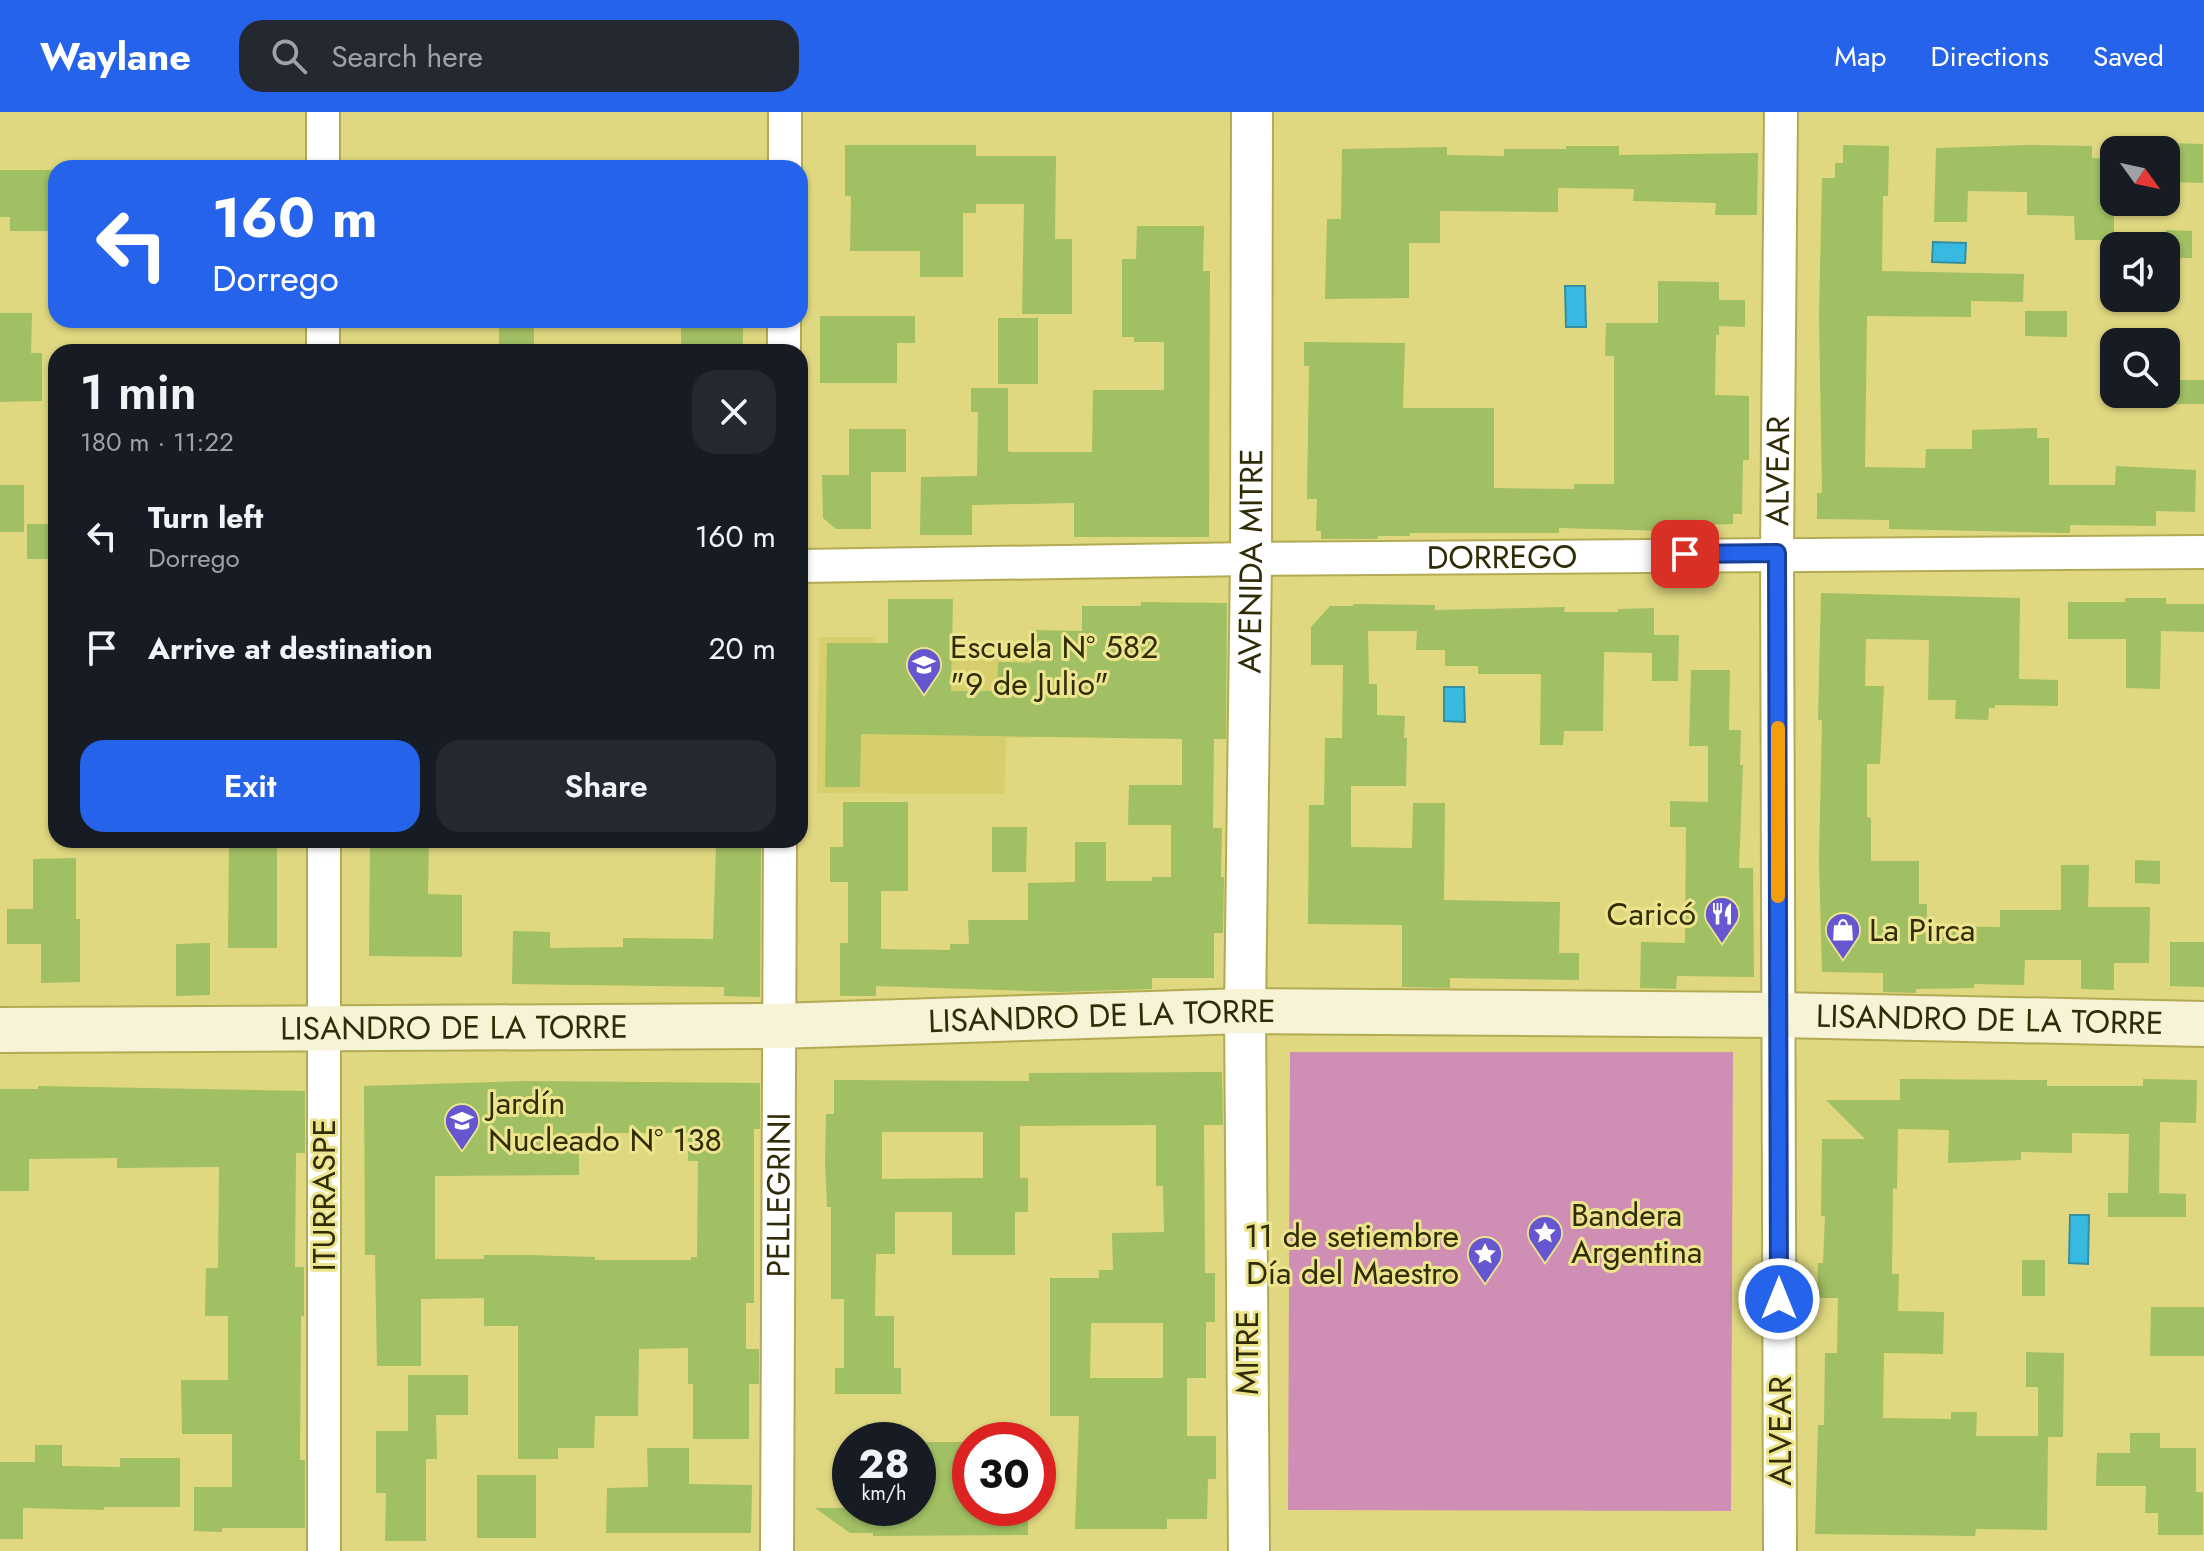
<!DOCTYPE html>
<html lang="en">
<head>
<meta charset="utf-8">
<style>
  :root { --surface:#171b24; --page:#242831; --text:#f1f3f6; --muted:#9ea1a6; --accent:#2563eb }
  body { margin:0; font-family:Jost,sans-serif; background:var(--page); color:var(--text); height:100vh; display:flex; flex-direction:column; font-size:30px; white-space:nowrap }
  * { box-sizing:border-box; margin:0 }
  p { font-size:26px; color:var(--muted) }
  .icon { flex:none; width:44px; height:44px; fill:none; stroke:currentColor; stroke-width:2; stroke-linecap:round; stroke-linejoin:round }
  .map { position:relative; flex:1; overflow:hidden }
  .drawer { position:absolute; left:48px; top:232px; width:760px; height:504px; display:flex; flex-direction:column; background:var(--surface); border-radius:24px; box-shadow:0 2px 6px #0004 }
  .drawer>* { flex:none }
  .top-card { position:absolute; left:48px; top:48px; width:760px; height:168px; border-radius:24px; box-shadow:0 2px 6px #0004; background:#2563eb; color:#fff; overflow:hidden }
  .needle { width:52px; rotate:123deg }
  .tools { position:absolute; left:2100px; top:24px; display:grid; gap:16px }
  .tools a { display:grid; place-items:center; width:80px; height:80px; border-radius:16px; background:var(--surface); box-shadow:0 2px 6px #0004; font-size:40px }
  .speed { position:absolute; left:832px; top:1310px; display:flex; gap:16px; font-size:40px; font-weight:700; text-align:center }
  .speed>* { display:grid; place-content:center; width:104px; height:104px; border-radius:50%; background:var(--surface); box-shadow:0 2px 6px #0004; line-height:1 }
  .speed small { font-size:20px; font-weight:400 }
  .speed .limit { border:12px solid #d22; background:#fff; color:#111 }
  .pin { position:absolute; display:grid; place-items:center; width:68px; height:68px; color:#fff; margin:-34px; border-radius:16px; box-shadow:0 4px 12px #0006 }
  .me { position:absolute; width:88px; margin:-44px; rotate:0deg; stroke-linejoin:round; filter:drop-shadow(0 0 6px #0008) }
  .turn { display:flex; align-items:center; gap:28px; height:168px; padding:0 32px; font-size:36px }
  .turn .icon { width:104px; height:104px; stroke-width:2.5 }
  .turn b { display:block; font-size:56px; line-height:68px }
  .round { display:grid; place-items:center; flex:none; width:84px; height:84px; border-radius:24px; background:var(--page) }
  .headline { display:flex; align-items:center; justify-content:space-between; height:136px; padding:0 32px }
  h1 { font-size:48px; font-weight:600; line-height:60px }
  .cta { display:flex; gap:16px; margin-top:auto; padding:16px 32px }
  .cta a { flex:1; height:92px; border-radius:24px; background:var(--accent); color:#fff; font-size:32px; font-weight:600; line-height:92px; text-align:center }
  .cta a+a { background:var(--page); color:var(--text) }
  ul { padding:0; list-style:none }
  li { display:flex; align-items:center; gap:24px; height:112px; padding:0 32px }
  li div { flex:1 }
  li b { display:block; font-size:30px }
  li em { font-style:normal }
  header { display:flex; align-items:center; gap:48px; box-sizing:border-box; height:112px; padding:0 40px; background:var(--accent); color:#fff }
  header strong { font-size:38px }
  nav { display:flex; gap:44px; margin-inline-start:auto; font-size:28px }
  .search { width:560px; height:72px; background:var(--page); display:flex; align-items:center; gap:20px; box-sizing:border-box; padding:0 28px; border-radius:24px; color:var(--muted); font-size:30px }
  .map>svg:first-child { display:block }
</style>
</head>
<body>
<header>
<strong>Waylane</strong>
<div class="search"><svg class="icon" aria-label="search" viewBox="0 0 24 24"><circle cx="10" cy="10" r="6"/><path d="M15 15l6 6"/></svg>Search here</div>
<nav><a>Map</a><a>Directions</a><a>Saved</a></nav>
</header>
<div class="map">
<svg width="2204" height="1439" viewBox="0 0 2204 1439">
  <rect width="100%" height="100%" fill="#dfd881"/>
  <path fill="#d7cf6e" d="M819 525H876V542L1030 543 1029 626H1006L1005 682 817 681Z"/>
  <path fill="#cf8fb4" d="M1290 940H1733L1731 1399 1288 1398Z"/>
  <path fill="#37b9e2" stroke="#358fa0" stroke-width="2" d="M1933 130 1966 131 1965 151 1932 150Z
    M1565 174H1585L1586 215H1566Z
    M1444 575H1464L1465 610 1444 609Z
    M2070 1103H2089L2088 1152 2069 1151Z"/>
  <path fill="#a1bf63" fill-rule="evenodd" d="M2168 31 2203 32V71L2168 70Z
    M845 33H976V44H1056L1055 127H1072V202H1022L1024 92H976V101H963V165H920V139H850L851 84H845Z
    M1843 33 1889 34 1888 84H1883L1882 159 2024 162 2023 190 1971 189V205L1867 204 1865 355 1925 356 1926 337H1972V318L2037 316V326H2049V373H2115L2116 354 2196 358 2195 400 2156 399V414L2070 413V421L1889 417V408L1817 407V381H1822L1819 204 1822 66H1835V51H1843Z
    M2028 33 2092 34V46L2114 47V128H2075L2074 104 2027 103V80L1968 79 1967 110H1934L1936 36Z
    M1566 34H1619V43L1758 41 1757 103H1715L1716 91 1633 89 1634 77 1558 76V100L1440 99V131H1409V186L1325 187 1327 107H1341L1342 37 1447 35V43L1504 44V37H1566Z
    M0 58H54V119H10V105H0Z
    M1137 114H1204L1203 159H1210L1209 425H1074V391L972 393V423H920L921 365 977 364 978 300H971V276H1008V339L1011 340H1092L1093 278H1164V230H1134V225H1122V147H1136Z
    M2166 118 2192 119V146H2166Z
    M1658 169 1719 170V188H1745V215L1719 214V223H1716L1715 283 1749 284V348H1743L1742 402H1733V412L1702 413V420L1559 416V421H1410V424H1378V427H1321V419H1316L1317 387H1307L1309 254H1304V230L1405 231 1403 296H1494V376L1574 377V372H1614V244H1605L1606 211H1658Z
    M2025 199H2067V225L2025 224Z
    M0 201H32L31 241H42V289L0 290Z
    M820 204H915V231H897V271H820Z
    M998 206H1038V272H998Z
    M499 208H526V215H534V240H499Z
    M681 208H743V240H681Z
    M2166 268H2204V292H2166Z
    M849 317H906V360H871V417H836L823 406 822 363H849Z
    M0 373H24V420H0Z
    M27 412H56V447H27Z
    M1821 481 2020 486 2019 567 2058 568V594L1995 593V596H1989L1988 608 1955 607 1956 588H1928L1929 528 1866 527 1865 574H1884L1880 652H1867V705L1871 706V749H1919V792H1927V814L2000 815V798H2061V753H2089L2088 795H2150L2149 851H2114V878L2081 877V848H2025L2024 873 1974 872V876L1916 877V881L1883 880V861L1822 860 1819 747 1822 608H1818Z
    M2125 486H2166V492H2204V520L2161 519 2160 577 2126 576V527H2068V490H2125Z
    M888 487H953L951 579H997L998 550 1031 551V518L1082 519V494H1141V490L1227 491 1226 627H1214L1213 716H1222L1221 765H1224L1223 821H1214V866H1152V877L1061 880 876 874V884H840V831H848V770H830V735H843V690H908V779H881V837L950 838V832H969L968 808H1028V771L1075 770V730H1106V769H1152V765H1171V713H1128L1129 673H1182V627L861 622 860 675H825L827 531H888Z
    M1353 492 1435 493V498L1565 495 1564 500H1618V497L1654 496V523H1679L1678 569H1652V541L1604 540 1603 619H1564L1563 633H1540L1541 562H1478V554H1445V538H1416L1417 519H1368L1369 572H1377V603L1405 604 1404 626H1407L1406 674H1351V735L1412 736 1413 691H1445L1444 788 1560 790 1559 841H1579V868L1450 866V876L1402 875V813L1308 812 1309 693H1324L1325 626H1342L1343 553H1311V515L1330 494H1353Z
    M1691 558H1730L1729 618H1741L1740 653H1743L1739 756H1753L1754 865 1677 864 1676 877 1640 876 1641 830 1685 831 1686 715H1670V689L1708 690V634H1689Z
    M992 715H1027L1026 760H992Z
    M229 728H277V836H228Z
    M370 728H429L428 782 462 783V845L369 844Z
    M716 735 761 736 760 885 724 884V875L512 872 513 819 550 820V836L623 835V826L713 827Z
    M76 746V807H80V870L41 871V832H7V797H33V747Z
    M2135 748 2160 749V772L2135 771Z
    M2170 830H2204V875L2170 874Z
    M210 831V883L176 884V832Z
    M1222 960 1223 1013H1204L1205 1161H1215V1210H1206V1266H1187V1324H1216V1367H1208L1207 1407H1167V1417H1075L1079 1304H1050V1166H1099V1158H1113L1112 1121 1164 1120 1163 1074H1156V1013L1020 1014V1066H1028V1100H1015V1143H952V1100H895V1142H876L875 1204H894V1256H901V1282H835V1256H844V1187H831V1095H827L825 1050 826 1002H834V968L1029 969V961ZM882 1020H983V1066L882 1067ZM1091 1211H1163V1266H1090Z
    M1900 967 2047 968V974H2143V967L2197 968 2196 1011 2160 1010 2159 1081 2186 1082V1105H2108V1081H2128L2129 1022 2072 1021V1041L2021 1040V1048L1948 1051 1949 1018 1898 1017 1897 1077 1893 1076 1892 1162H1899L1898 1199 1944 1200 1943 1242 1884 1241 1883 1306 1951 1307V1300H1977L1976 1324H2038V1275H2026V1240L2064 1241 2063 1325H2048L2047 1418 1976 1417 1975 1424 1815 1422 1818 1313H1824L1825 1241H1837L1838 1186H1817L1818 1151H1823L1825 1104H1821L1822 1027H1865L1826 988H1900Z
    M527 969 760 971V1017H754V1191H746V1237H759V1272H749V1327H693V1272H688V1236L639 1237 638 1304H595L594 1336H558V1347H518V1214H484V1186L421 1187V1254H377L375 1143H365L364 974ZM579 1021H688V1049H698L697 1145H691V1148H595V1145L526 1143H484V1147H435V1064L579 1063Z
    M38 974 305 979V1041H296L295 1155H304V1204H301L300 1348H305V1416H222V1420L194 1419V1375H232V1322H182L181 1268H228V1204H205L206 1156H218L219 1055 117 1056V1046L29 1047V1079H0V977H38Z
    M2022 1148H2045V1184H2022Z
    M2151 1195H2204V1244H2150Z
    M408 1263H468V1303H436L437 1347H426V1429H385L386 1381H376V1319H408Z
    M2130 1321H2160V1336H2196V1380H2203V1423H2158V1401H2145L2146 1374H2096L2097 1341H2130Z
    M918 1330H970V1396H1028V1423L873 1424V1421H850L815 1396H918Z
    M35 1333H62V1354L120 1355V1346H180V1395H104V1398L23 1396V1427H0V1350H35Z
    M647 1336H689V1372L752 1373 751 1421H606L607 1376 648 1375Z
    M477 1363H536V1426H477Z"/>
  <g fill="none" stroke-linecap="round" stroke-linejoin="round">
    <defs>
      <g id="minor">
        <path d="M323 0V56"/>
        <path d="M785 56V0"/>
        <path d="M323 208V240"/>
        <path d="M784 240V208"/>
        <path id="s1" d="M800 454 1251 447 2204 440"/>
        <path d="M324 728V1439"/>
        <path id="s2" d="M777 1439 780 728"/>
        <path id="s3" d="M1780 1439 1777 441 1781 0"/>
      </g>
      <g id="tertiary">
        <path id="s4" d="M1249 1439 1245 899 1251 447 1252 0"/>
      </g>
      <g id="secondary">
        <path id="s5" d="M0 918 777 914 1245 899 1778 903 2204 912"/>
      </g>
    </defs>
    <use href="#minor" stroke="#b3ab54" stroke-width="36"/>
    <use href="#tertiary" stroke="#b3ab54" stroke-width="44"/>
    <use href="#secondary" stroke="#b3ab54" stroke-width="48"/>
    <use href="#minor" stroke="#fff" stroke-width="32"/>
    <use href="#tertiary" stroke="#fff" stroke-width="40"/>
    <use href="#secondary" stroke="#f6f3d6" stroke-width="44"/>
  </g>
  <g fill="none" stroke-linecap="round" stroke-linejoin="round">
    <defs>
      <path id="route" d="M1685 442 1777 441 1779 1187"/>
    </defs>
    <use href="#route" stroke="#184099" stroke-width="20"/>
    <use href="#route" stroke="#2563eb" stroke-width="14"/>
    <path stroke="#f59e0b" stroke-width="14" d="M1778 616V784"/>
  </g>
  <defs>
    <symbol id="school-pin" viewBox="-11 -11 22 30"><path d="M0 17L-7.5 6A9.5 9.5 0 1 1 7.5 6Z" fill="#6657d1" stroke="#ede58d"/><path d="M0-5L7-2L0 1L-7-2ZM-4 1L0 2.5L4 1V4Q0 6-4 4Z" fill="#fff"/></symbol>
    <symbol id="restaurant-pin" viewBox="-11 -11 22 30"><path d="M0 17L-7.5 6A9.5 9.5 0 1 1 7.5 6Z" fill="#6657d1" stroke="#ede58d"/><path d="M-5-6h1v4h1v-4h1v4h1v-4h1v5L-1.5 .5V6h-2V.5L-5-1ZM5-6V6H3V1.5H1.5Q1.5-4 5-6Z" fill="#fff"/></symbol>
    <symbol id="shop-pin" viewBox="-11 -11 22 30"><path d="M0 17L-7.5 6A9.5 9.5 0 1 1 7.5 6Z" fill="#6657d1" stroke="#ede58d"/><path d="M-5-2.5h2.3a2.7 3.5 0 0 1 5.4 0H5L5.5 6h-11ZM-1.5-2.5h3a1.5 2.3 0 0 0-3 0Z" fill="#fff"/></symbol>
    <symbol id="sight-pin" viewBox="-11 -11 22 30"><path d="M0 17L-7.5 6A9.5 9.5 0 1 1 7.5 6Z" fill="#6657d1" stroke="#ede58d"/><path d="M0-6L1.8-2.2L6-1.7L2.9 1.2L3.7 5.4L0 3.3L-3.7 5.4L-2.9 1.2L-6-1.7L-1.8-2.2Z" fill="#fff"/></symbol>
  </defs>
  <g fill-rule="evenodd">
    <use href="#school-pin" x="904" y="533" width="40" height="54"/>
    <use href="#restaurant-pin" x="1702" y="782" width="40" height="54"/>
    <use href="#shop-pin" x="1823" y="798" width="40" height="54"/>
    <use href="#school-pin" x="442" y="989" width="40" height="54"/>
    <use href="#sight-pin" x="1525" y="1101" width="40" height="54"/>
    <use href="#sight-pin" x="1465" y="1122" width="40" height="54"/>
  </g>
  <g text-anchor="middle" dominant-baseline="central" stroke-width="6" stroke-linejoin="round" paint-order="stroke">
    <g font-size="32" fill="#302c06" stroke="#ede58d">
      <text stroke="none"><textPath href="#s3" startOffset="1080">ALVEAR</textPath></text>
      <text stroke="none"><textPath href="#s1" startOffset="702">DORREGO</textPath></text>
      <text stroke="none"><textPath href="#s4" startOffset="990">AVENIDA MITRE</textPath></text>
      <text stroke="none"><textPath href="#s5" startOffset="1102">LISANDRO DE LA TORRE</textPath></text>
      <text stroke="none"><textPath href="#s5" startOffset="1990">LISANDRO DE LA TORRE</textPath></text>
      <text stroke="none"><textPath href="#s5" startOffset="454">LISANDRO DE LA TORRE</textPath></text>
      <text transform="translate(324 1083) rotate(-90)">ITURRASPE</text>
      <text stroke="none"><textPath href="#s2" startOffset="356">PELLEGRINI</textPath></text>
      <text transform="translate(1247 1241) rotate(-90)">MITRE</text>
      <text transform="translate(1780 1319) rotate(-90)">ALVEAR</text>
    </g>
    <g font-size="32" fill="#302c06" stroke="#ede58d" text-anchor="start">
      <text x="950" y="535">Escuela Nº 582<tspan x="950" dy="37">"9 de Julio"</tspan></text>
      <text x="1696" y="802" text-anchor="end">Caricó</text>
      <text x="1869" y="818">La Pirca</text>
      <text x="488" y="991">Jardín<tspan x="488" dy="37">Nucleado Nº 138</tspan></text>
      <text x="1571" y="1103">Bandera<tspan x="1571" dy="37">Argentina</tspan></text>
      <text x="1459" y="1124" text-anchor="end">11 de setiembre<tspan x="1459" dy="37">Día del Maestro</tspan></text>
    </g>
  </g>
</svg>
<div class="tools">
<a><svg class="needle" viewBox="-14 -14 28 28"><path d="M0-13l5 13h-10z" fill="#e53935"/><path d="M0 13l5-13h-10z" fill="#9ea1a6"/></svg></a>
<a><svg class="icon" aria-label="sound" viewBox="0 0 24 24"><path d="M4 9h4l5-4v14l-5-4H4zM17 9q2 3 0 6"/></svg></a>
<a><svg class="icon" aria-label="search" viewBox="0 0 24 24"><circle cx="10" cy="10" r="6"/><path d="M15 15l6 6"/></svg></a>
</div>
<div class="speed"><div>28<small>km/h</small></div><div class="limit">30</div></div>
<div class="pin" style="left:1685px;top:442px;background:#d93025"><svg class="icon" aria-label="arrive" viewBox="0 0 24 24"><path d="M6 21V4h12l-3 4 3 4H6"/></svg></div>
<svg class="me" style="left:1779px;top:1187px" viewBox="-20 -20 40 40"><circle r="17" fill="#2563eb" stroke="#fff" stroke-width="3"/><path d="M0-11L8 9 0 5-8 9z" fill="#fff"/></svg>
<div class="top-card">
<div class="turn"><svg class="icon" aria-label="left" viewBox="0 0 24 24"><path d="M17 20v-9H6M10 6l-5 5 5 5"/></svg><div><b>160 m</b>Dorrego</div></div>
</div>
<section class="drawer">
<div class="headline"><div><h1>1 min</h1><p>180 m · 11:22</p></div><a class="round"><svg class="icon" aria-label="close" viewBox="0 0 24 24"><path d="M6 6l12 12M18 6L6 18"/></svg></a></div>
<ul>
<li><svg class="icon" aria-label="left" viewBox="0 0 24 24"><path d="M17 20v-9H6M10 6l-5 5 5 5"/></svg><div><b>Turn left</b><p>Dorrego</p></div><em>160 m</em></li>
<li><svg class="icon" aria-label="arrive" viewBox="0 0 24 24"><path d="M6 21V4h12l-3 4 3 4H6"/></svg><div><b>Arrive at destination</b></div><em>20 m</em></li>
</ul>
<div class="cta"><a>Exit</a><a>Share</a></div>
</section>
</div>
</body>
</html>
